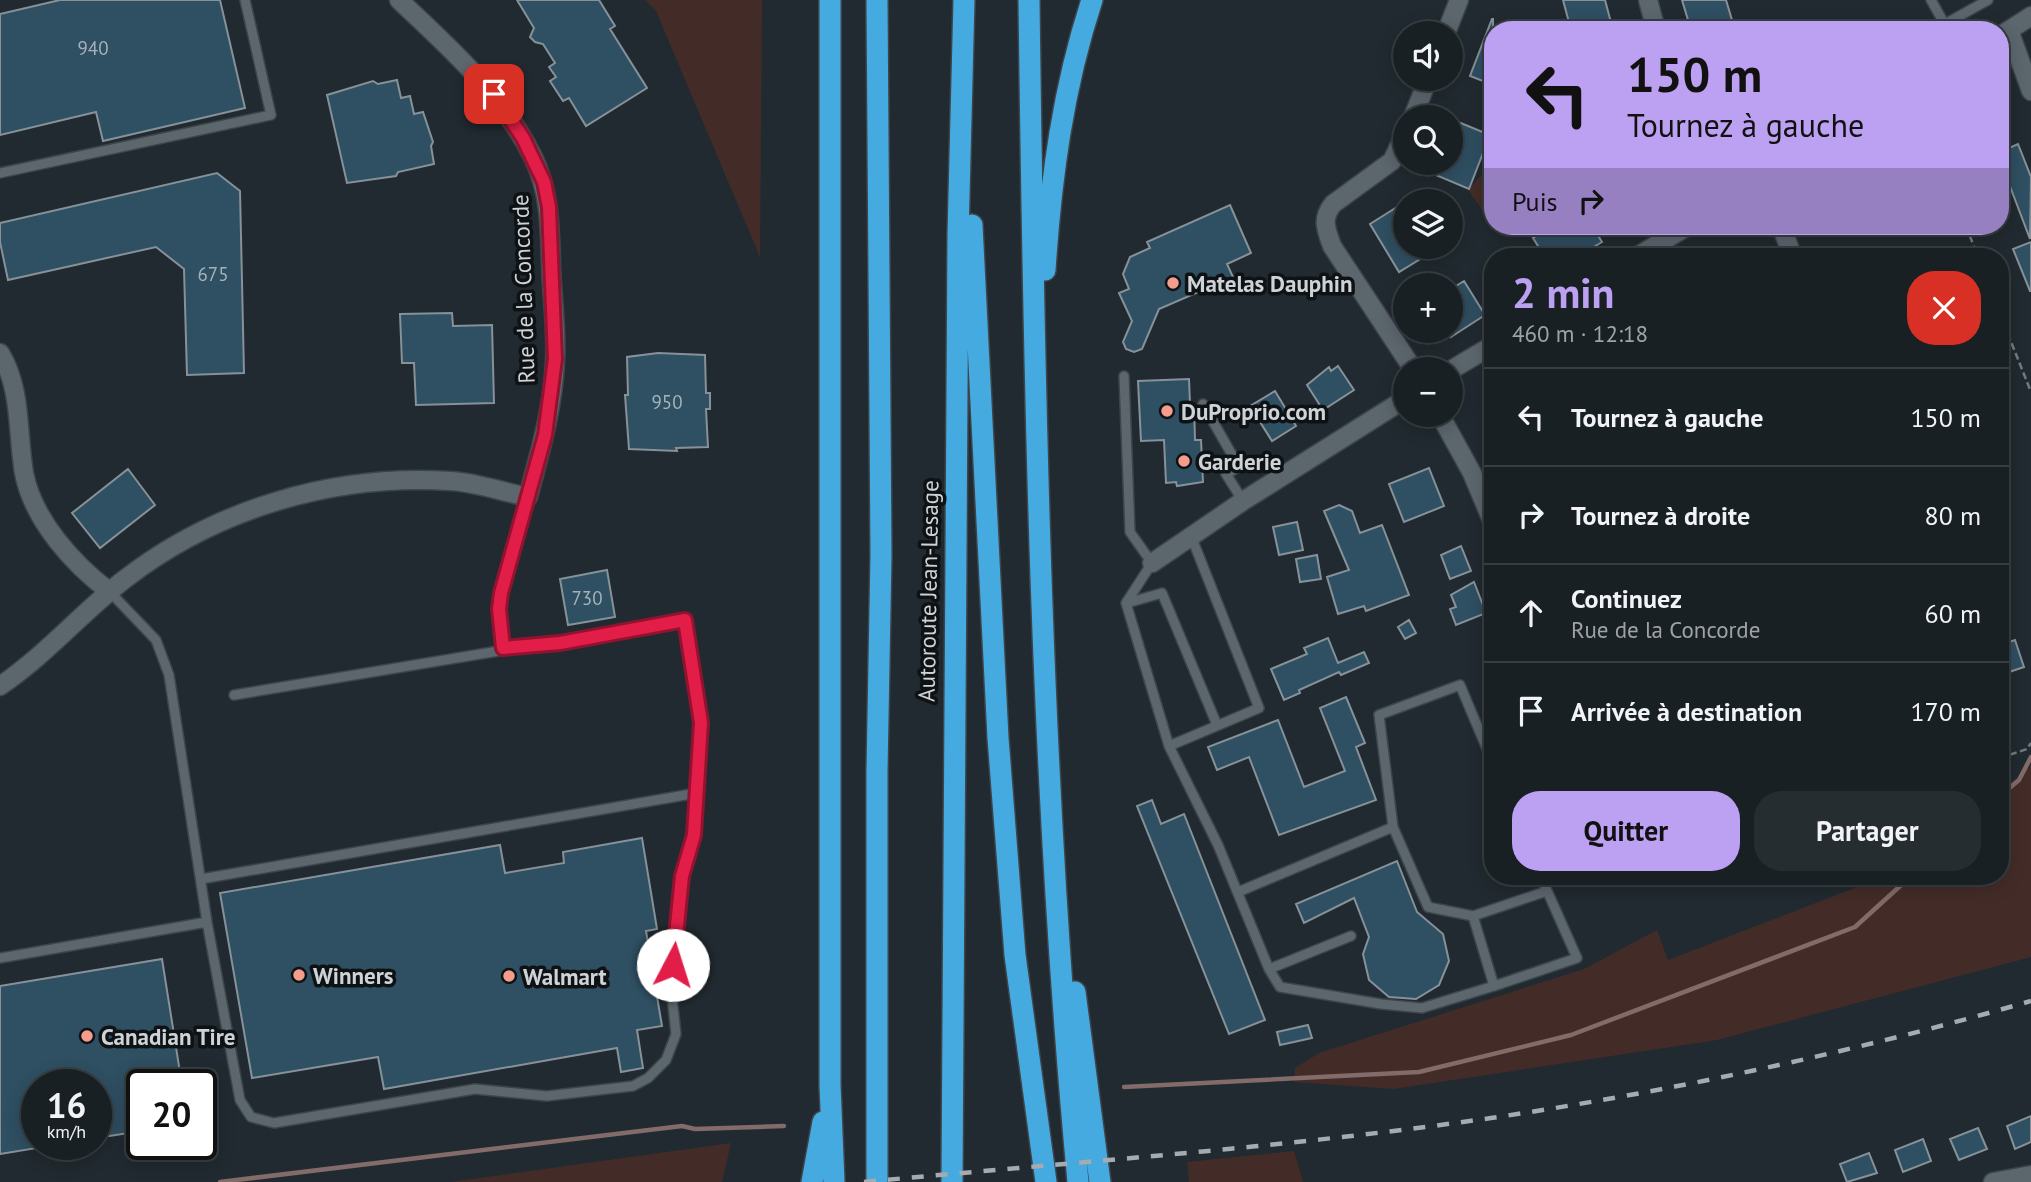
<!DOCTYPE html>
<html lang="fr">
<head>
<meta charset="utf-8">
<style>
  :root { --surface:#192024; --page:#262d31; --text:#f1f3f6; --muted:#9fa3a6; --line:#373e41; --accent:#bca0f2 }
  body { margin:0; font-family:"PT Sans",sans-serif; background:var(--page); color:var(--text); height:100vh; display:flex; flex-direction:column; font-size:26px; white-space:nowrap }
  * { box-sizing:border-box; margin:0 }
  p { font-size:23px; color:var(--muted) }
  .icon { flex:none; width:38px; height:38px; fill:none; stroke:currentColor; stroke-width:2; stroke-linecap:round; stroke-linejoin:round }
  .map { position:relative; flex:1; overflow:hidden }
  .sheet { position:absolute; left:1484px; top:248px; width:525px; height:637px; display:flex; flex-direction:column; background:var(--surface); border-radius:28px; box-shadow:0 4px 18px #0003,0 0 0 2px var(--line) }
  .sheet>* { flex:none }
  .banner { position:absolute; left:1484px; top:21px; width:525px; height:214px; border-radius:28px; box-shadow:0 4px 18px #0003,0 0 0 2px var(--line); background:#bca0f2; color:#111; overflow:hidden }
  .fabs { position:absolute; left:1393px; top:21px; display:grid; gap:14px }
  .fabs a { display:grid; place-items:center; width:70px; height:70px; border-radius:50%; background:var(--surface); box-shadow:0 4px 18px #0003,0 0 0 2px var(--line); font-size:35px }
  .speed { position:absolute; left:21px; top:1069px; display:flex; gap:14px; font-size:35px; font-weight:700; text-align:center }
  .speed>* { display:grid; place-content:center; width:91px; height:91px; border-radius:50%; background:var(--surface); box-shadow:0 4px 18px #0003,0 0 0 2px var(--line); line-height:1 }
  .speed small { font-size:18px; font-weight:400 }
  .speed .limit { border:4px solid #111; border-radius:10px; background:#fff; color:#111 }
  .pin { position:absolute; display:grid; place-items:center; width:60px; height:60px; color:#fff; margin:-30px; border-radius:14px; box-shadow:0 4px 10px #0006 }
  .me { position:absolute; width:77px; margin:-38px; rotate:5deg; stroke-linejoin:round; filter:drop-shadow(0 0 5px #0008) }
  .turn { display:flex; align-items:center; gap:24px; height:147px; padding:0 28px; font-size:32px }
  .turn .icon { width:91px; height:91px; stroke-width:2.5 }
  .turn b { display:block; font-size:49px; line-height:60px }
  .then { display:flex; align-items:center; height:66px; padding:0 28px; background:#0003; gap:14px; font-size:26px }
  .round { display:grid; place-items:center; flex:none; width:74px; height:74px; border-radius:28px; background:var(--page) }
  .headline { display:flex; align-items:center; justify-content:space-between; height:119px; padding:0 28px }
  h1 { font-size:42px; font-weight:600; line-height:52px; color:var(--accent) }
  .button { display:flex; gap:14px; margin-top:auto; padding:14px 28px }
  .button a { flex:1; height:80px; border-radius:28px; background:var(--accent); color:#111; font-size:28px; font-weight:600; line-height:80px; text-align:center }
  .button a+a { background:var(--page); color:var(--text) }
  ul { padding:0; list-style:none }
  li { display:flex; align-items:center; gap:21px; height:98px; padding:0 28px; border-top:2px solid var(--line) }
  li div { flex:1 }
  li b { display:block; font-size:26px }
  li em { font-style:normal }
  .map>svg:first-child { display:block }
</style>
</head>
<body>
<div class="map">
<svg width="2031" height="1182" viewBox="0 0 2031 1182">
  <rect width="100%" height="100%" fill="#212a30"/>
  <path fill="#432c28" d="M645 0H762L760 257 656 11Z
    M1493 154V221L1491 222 1468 190 1486 170Z
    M2031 766V957L1717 1040 1393 1089 1294 1082 1295 1068 1319 1053 1584 969 1657 930 1668 960 1883 877H2000V791Z
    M731 1143 722 1182H450Z
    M1294 1151 1303 1182H1189L1187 1162Z"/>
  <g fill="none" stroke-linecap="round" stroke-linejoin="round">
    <path stroke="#826b68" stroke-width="4.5" d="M2000 796 2019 780 2031 757
      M1124 1087 1419 1072 1571 1035 1855 927 1910 877
      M220 1182 682 1126 695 1129 784 1126"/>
  </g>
  <path fill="#2f4f62" stroke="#869198" stroke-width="2" d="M60 0H220L245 108 103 141 96 112 0 135V14Z
    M517 0H599L615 26 610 29 647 88 586 126 569 98 563 101 550 81 556 77 549 67 555 63 543 44 535 42 530 37 534 28Z
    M1563 0H1605L1613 30H1571Z
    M1682 0H1726L1735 30H1691Z
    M1492 19H1493V85L1470 76Z
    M397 80 401 98 410 96 414 114 423 112 433 142 431 146 434 164 398 172 396 176 347 183 327 95 373 81 378 84Z
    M1451 119 1490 135 1469 189 1431 173 1435 163H1451Z
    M2018 144 2031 177 2030 239 2000 160V152Z
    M217 173 240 191 244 373 187 375 184 269 156 247 8 280 0 242V223Z
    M1405 202V247H1440L1399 272 1370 224Z
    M1230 205 1251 253 1227 264 1233 277 1159 309 1142 349 1134 352 1126 349 1123 342 1132 321 1119 293 1129 289 1123 274 1130 257 1150 248 1147 242Z
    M1552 226H1592L1602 242 1577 257H1545L1533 238Z
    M2031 242V291H2030L2013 249Z
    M1464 281 1485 315 1451 337V289Z
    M452 313 453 326 492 325 494 403 416 405 414 363H402L400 314Z
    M658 353 705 355 706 393H710V409H706L708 447 676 448 677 451 629 449 625 395H628L627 357Z
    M1338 366 1354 390 1323 410 1307 385 1329 367 1331 371Z
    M1189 379 1190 404H1194L1195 440H1201L1203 482 1177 486 1176 482 1166 483 1164 440 1141 441 1138 381Z
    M1275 391 1296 426 1272 441 1250 406Z
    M1429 468 1444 506 1404 522 1389 484Z
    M128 469 155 505 100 548 72 513Z
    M1339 505 1352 511 1360 533 1382 525 1409 595 1366 611 1364 606 1338 614 1327 577 1349 570 1324 511Z
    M1297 522 1303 550 1279 555 1273 527Z
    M1461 546 1471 571 1450 579 1441 555Z
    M1317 555 1321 579 1300 582 1296 559Z
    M607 570 615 617 568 625 560 579Z
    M1474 582 1486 613 1456 625 1450 609 1456 607 1451 595Z
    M1409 620 1416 633 1405 639 1398 627Z
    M1328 638 1338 663 1364 652 1369 663 1341 675 1339 672 1299 690 1300 693 1284 700 1271 669 1307 654 1304 648Z
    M2015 640 2024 667 2000 675V645Z
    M1346 697 1365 743 1356 747 1376 800 1279 835 1249 757 1217 770 1208 747 1278 720 1304 787 1345 771 1320 708Z
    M1152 800 1161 824 1184 814 1265 1020 1229 1034 1137 806Z
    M642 838 657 929 646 931 662 1026 637 1030 643 1068 621 1072 617 1048 384 1089 378 1057 252 1078 220 893 500 845 505 873 564 863 563 852Z
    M1397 861 1417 912 1443 934 1449 961 1439 985 1416 999 1389 997 1369 980 1363 954 1369 937 1354 898 1304 923 1296 904Z
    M162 959 182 1085H142V1131L96 1138V1085H37V1148L0 1154V986Z
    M1308 1025 1312 1038 1280 1045 1277 1032Z
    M2031 1116V1142L2015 1149 2007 1126Z
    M1978 1128 1987 1149 1959 1160 1950 1139Z
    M1923 1139 1931 1161 1903 1172 1895 1150Z
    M1869 1153 1877 1173 1847 1182 1840 1164Z"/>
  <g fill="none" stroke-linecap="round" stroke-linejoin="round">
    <defs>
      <path id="lane" d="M1931 0 1948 30
        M1945 24 1988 0
        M0 173 271 115 245 0
        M1124 376 1130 532 1152 563 1126 603 1169 746 1218 845 1269 969 1351 936
        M1203 404 1239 467 1226 474 1243 501
        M110 592 156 640 169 675 207 922 240 1100 251 1117 274 1123 475 1089 547 1096 633 1086 648 1078 666 1060 676 1034 671 988 682 876 694 835 701 723 685 620 234 695
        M1127 603 1162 593 1217 725
        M503 648C493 596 514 547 528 497
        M1169 746 1259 708 1191 536
        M1393 827 1428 907 1473 916 1547 891
        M201 879 697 793
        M1238 892 1393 827 1379 715 1460 685 1493 763
        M0 958 207 922
        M1269 969 1280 987 1381 1004 1422 1008 1494 986 1473 916
        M1494 986 1577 958 1541 877"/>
      <path id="street" d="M1648 0 1656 30
        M2009 30 2031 91
        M1446 33 1459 0
        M2000 36 2031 16
        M1413 117 1428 79
        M1405 134 1392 161 1333 204C1321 219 1326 229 1332 246L1413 369
        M1781 226 1793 257
        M1636 257 1688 226
        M0 353C22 389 17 432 24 473 33 520 73 564 110 592
        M1451 370 1493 345
        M1440 415 1472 473 1493 523
        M1152 563 1243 501 1405 399
        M0 686C46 655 82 612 125 579 217 508 334 474 450 481 475 482 503 492 528 497 540 452 553 408 555 362 557 330 552 297 551 266 550 228 550 192 533 157 501 93 450 48 399 0
        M1993 1182 2031 1175"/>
      <path id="highway" d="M830 0V1085L834 1182
        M877 0 881 555 877 771V1182
        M1029 0C1034 394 1041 789 1078 1182
        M972 225 998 738 1015 955 1046 1182
        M1045 270C1051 178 1063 88 1092 0
        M1075 992 1100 1182
        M812 1182 823 1122
        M952 1182 958 235 964 0"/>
    </defs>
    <use href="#lane" stroke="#3d454a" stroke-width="12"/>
    <use href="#street" stroke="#3d454a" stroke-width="21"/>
    <use href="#highway" stroke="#3d454a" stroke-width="24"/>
    <path stroke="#747b80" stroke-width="2.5" stroke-dasharray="7 3.5" stroke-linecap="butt" d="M1966 226 1978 257
      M2000 314 2031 392
      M2000 758 2027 749 2031 743"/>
    <use href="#lane" stroke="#5c666d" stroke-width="9"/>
    <use href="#street" stroke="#5c666d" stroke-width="18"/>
    <use href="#highway" stroke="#45aae0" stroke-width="21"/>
    <path stroke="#a5abaf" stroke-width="4.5" stroke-dasharray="12 12" stroke-linecap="butt" d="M864 1182C1073 1162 1283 1148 1491 1118 1673 1091 1854 1052 2031 1001"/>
  </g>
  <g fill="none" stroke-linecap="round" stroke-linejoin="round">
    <defs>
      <path id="route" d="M494 94 523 138 544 182 549 207 555 359 545 435 501 593 499 609 503 648 560 643 685 620 701 723 694 835 682 876 673 965"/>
    </defs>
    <use href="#route" stroke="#92132f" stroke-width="18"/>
    <use href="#route" stroke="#e11d48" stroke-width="12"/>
  </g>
  <g fill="#f49d8d" stroke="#0e1214" stroke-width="2.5">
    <circle cx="1173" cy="283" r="7"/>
    <circle cx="1167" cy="411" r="7"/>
    <circle cx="1184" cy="461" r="7"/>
    <circle cx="299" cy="975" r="7"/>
    <circle cx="509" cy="976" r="7"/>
    <circle cx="87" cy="1036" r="7"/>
  </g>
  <g text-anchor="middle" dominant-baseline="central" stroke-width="7" stroke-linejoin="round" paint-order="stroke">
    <g font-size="19" fill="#a6b2ba">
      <text x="93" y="48">940</text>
      <text x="213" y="274">675</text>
      <text x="667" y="402">950</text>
      <text x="587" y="598">730</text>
    </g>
    <g font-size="23" font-weight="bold" fill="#ced3d7" stroke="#0e1214" text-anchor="start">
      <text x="1187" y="283">Matelas Dauphin</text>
      <text x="1181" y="411">DuProprio.com</text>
      <text x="1198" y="461">Garderie</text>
      <text x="313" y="975">Winners</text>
      <text x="523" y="976">Walmart</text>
      <text x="101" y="1036">Canadian Tire</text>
    </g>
    <g font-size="23" fill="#ced3d7" stroke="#0e1214">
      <text transform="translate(523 289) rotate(-92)">Rue de la Concorde</text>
      <text transform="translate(928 591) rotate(-89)">Autoroute Jean-Lesage</text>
    </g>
  </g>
</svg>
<div class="fabs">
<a><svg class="icon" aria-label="sound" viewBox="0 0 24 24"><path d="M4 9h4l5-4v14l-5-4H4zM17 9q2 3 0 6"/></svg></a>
<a><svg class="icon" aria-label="search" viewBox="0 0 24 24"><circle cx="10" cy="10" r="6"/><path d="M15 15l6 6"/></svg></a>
<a><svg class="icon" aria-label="layers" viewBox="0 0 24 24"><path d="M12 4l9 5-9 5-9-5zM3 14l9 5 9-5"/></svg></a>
<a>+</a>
<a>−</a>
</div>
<div class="speed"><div>16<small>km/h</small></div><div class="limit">20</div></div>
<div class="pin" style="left:494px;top:94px;background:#d93025"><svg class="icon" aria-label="arrive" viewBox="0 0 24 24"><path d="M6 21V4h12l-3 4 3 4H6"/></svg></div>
<svg class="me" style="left:673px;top:965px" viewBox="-20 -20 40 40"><circle r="19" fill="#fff"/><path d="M0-13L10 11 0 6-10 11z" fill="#e11d48"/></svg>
<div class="banner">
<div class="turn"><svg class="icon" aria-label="left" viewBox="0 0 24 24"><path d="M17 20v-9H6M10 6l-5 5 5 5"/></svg><div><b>150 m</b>Tournez à gauche</div></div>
<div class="then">Puis<svg class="icon" aria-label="right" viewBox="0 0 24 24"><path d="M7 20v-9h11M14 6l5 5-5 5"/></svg></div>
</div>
<section class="sheet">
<div class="headline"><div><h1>2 min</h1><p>460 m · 12:18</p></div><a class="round" style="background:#d93025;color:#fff"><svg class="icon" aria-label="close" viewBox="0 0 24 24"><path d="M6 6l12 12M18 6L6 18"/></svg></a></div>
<ul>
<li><svg class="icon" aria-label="left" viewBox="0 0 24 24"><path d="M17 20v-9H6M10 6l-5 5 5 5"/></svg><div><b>Tournez à gauche</b></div><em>150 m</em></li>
<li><svg class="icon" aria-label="right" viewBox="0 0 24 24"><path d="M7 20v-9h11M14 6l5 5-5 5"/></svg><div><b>Tournez à droite</b></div><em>80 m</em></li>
<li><svg class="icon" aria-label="ahead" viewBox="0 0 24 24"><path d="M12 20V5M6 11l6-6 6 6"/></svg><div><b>Continuez</b><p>Rue de la Concorde</p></div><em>60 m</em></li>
<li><svg class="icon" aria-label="arrive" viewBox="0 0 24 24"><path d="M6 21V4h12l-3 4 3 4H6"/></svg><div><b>Arrivée à destination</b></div><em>170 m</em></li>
</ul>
<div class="button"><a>Quitter</a><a>Partager</a></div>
</section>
</div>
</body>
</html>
